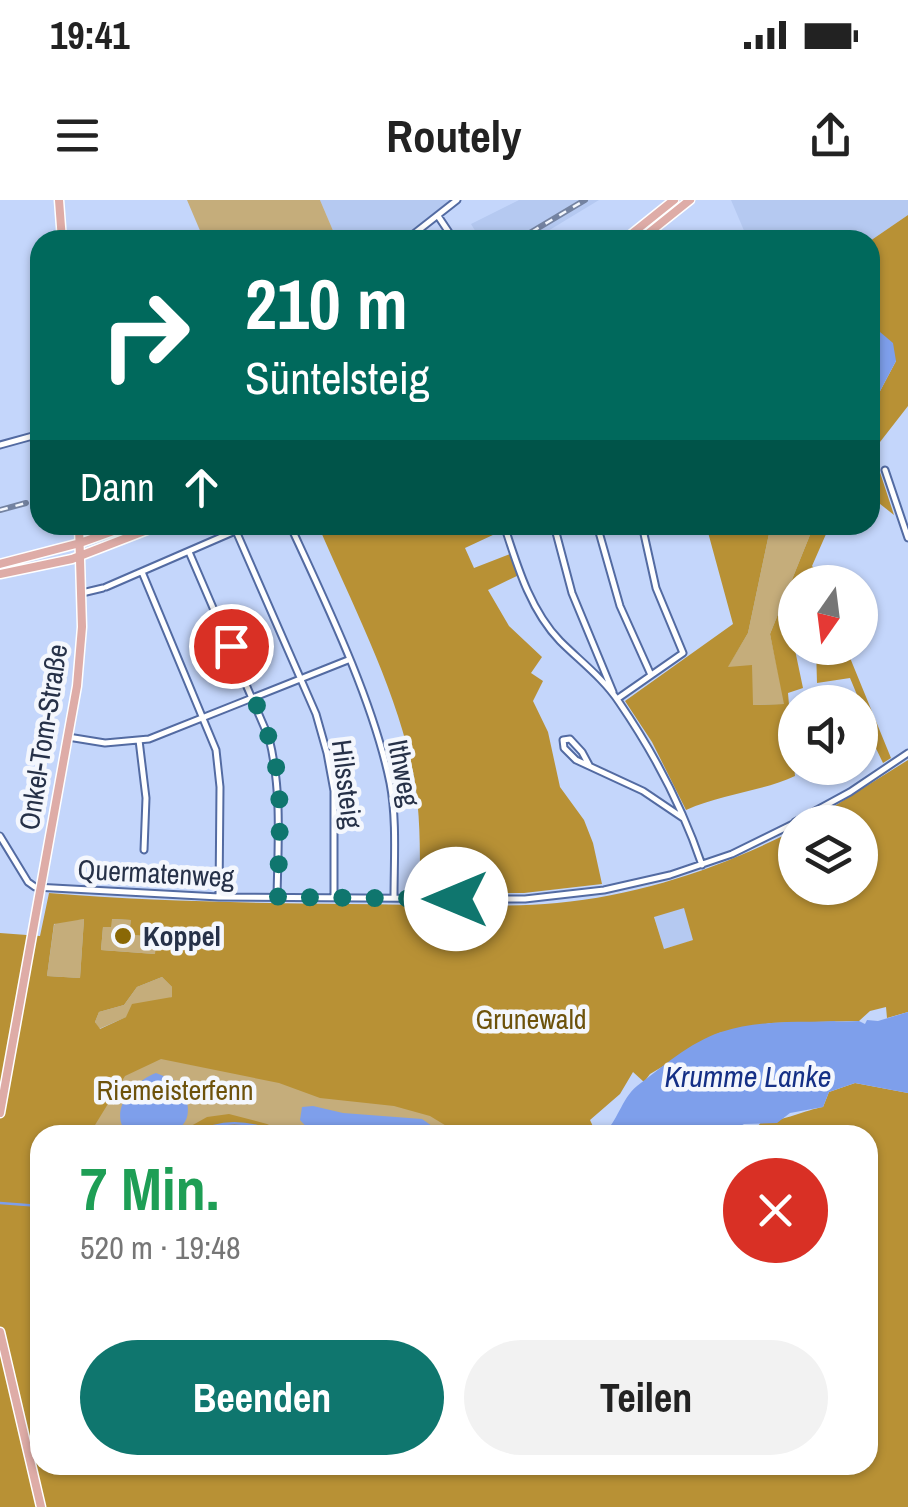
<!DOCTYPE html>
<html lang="de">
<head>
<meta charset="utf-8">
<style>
  :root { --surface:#fff; --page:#f2f2f2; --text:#222; --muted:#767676; --accent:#0f766e }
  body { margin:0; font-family:"Archivo Narrow",sans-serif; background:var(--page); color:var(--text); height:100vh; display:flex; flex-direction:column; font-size:38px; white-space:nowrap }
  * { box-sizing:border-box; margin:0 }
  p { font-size:32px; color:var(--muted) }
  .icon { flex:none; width:55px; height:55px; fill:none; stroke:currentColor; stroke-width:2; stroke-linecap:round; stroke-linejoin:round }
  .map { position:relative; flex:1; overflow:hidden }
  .details { position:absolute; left:30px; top:925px; width:848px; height:350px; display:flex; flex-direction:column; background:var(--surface); border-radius:30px; box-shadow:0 2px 8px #0004 }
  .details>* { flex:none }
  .banner { position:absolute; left:30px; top:30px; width:850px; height:305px; border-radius:30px; box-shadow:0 2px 8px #0004; background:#00695c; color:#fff; overflow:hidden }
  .needle { width:65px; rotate:194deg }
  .tools { position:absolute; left:778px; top:365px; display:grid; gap:20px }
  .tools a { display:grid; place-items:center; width:100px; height:100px; border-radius:50%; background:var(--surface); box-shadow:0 2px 8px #0004; font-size:50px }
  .pin { position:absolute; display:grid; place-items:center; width:85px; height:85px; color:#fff; margin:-42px; border:5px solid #fff; border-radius:50%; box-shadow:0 2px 10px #0007 }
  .me { position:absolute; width:110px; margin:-55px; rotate:270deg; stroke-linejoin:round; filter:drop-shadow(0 0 8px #0008) }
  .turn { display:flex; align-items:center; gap:35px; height:210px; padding:0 50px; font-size:45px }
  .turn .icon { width:130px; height:130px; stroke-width:2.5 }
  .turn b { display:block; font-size:70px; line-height:85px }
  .then { display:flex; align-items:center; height:95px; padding:0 50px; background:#0003; gap:20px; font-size:38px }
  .round { display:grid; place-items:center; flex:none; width:105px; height:105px; border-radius:52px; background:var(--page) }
  .overview { display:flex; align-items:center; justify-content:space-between; height:170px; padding:0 50px }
  h1 { font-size:60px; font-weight:800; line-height:75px; color:#1e9e55 }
  .primary-button { display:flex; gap:20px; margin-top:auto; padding:20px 50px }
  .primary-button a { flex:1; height:115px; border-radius:60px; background:var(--accent); color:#fff; font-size:40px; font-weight:800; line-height:115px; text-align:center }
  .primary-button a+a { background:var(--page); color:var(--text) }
  .status { display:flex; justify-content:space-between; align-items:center; height:70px; padding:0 50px; background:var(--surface); direction:ltr }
  .status svg { height:28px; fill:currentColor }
  header { display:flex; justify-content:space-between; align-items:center; height:130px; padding:0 50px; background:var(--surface); font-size:45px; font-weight:800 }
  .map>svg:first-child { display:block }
</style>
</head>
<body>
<div class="status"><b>19:41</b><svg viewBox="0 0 49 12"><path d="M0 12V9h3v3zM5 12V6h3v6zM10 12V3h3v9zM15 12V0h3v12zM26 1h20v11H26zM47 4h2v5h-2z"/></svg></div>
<header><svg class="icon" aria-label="menu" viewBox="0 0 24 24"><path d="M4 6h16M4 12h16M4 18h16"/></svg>Routely<svg class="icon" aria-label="share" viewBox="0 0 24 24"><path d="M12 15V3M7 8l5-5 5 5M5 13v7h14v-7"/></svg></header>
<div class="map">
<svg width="908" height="1307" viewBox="0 0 908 1307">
  <rect width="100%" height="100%" fill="#c4d6fb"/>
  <path fill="#b5c9f1" d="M320 0H450L399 40H337Z
    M519 0H599L533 40H481L471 24Z
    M731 0H908V15L870 41 748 40Z
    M684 707 694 740 664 749 654 716Z"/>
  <path fill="#c5ad7b" d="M187 0H320L337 40H204Z
    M814 325 770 434 785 504 752 505 727 468 748 433 770 329Z
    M84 719 80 778 47 776 54 725 57 721Z
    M111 719 131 720 130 734 157 738 155 754 101 750 103 727Z
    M162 777 172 787V797L99 829 95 822 99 812 124 805 137 787Z
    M172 841 559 935H40Z"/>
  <path fill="#b89135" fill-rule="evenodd" d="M908 15V206L873 251 894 315 870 296V210L896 161 872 133 870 135V41Z
    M318 325H364L368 330 378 325H493L495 334 465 348 474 368 510 354 519 375 488 390 509 426 542 457 531 473 543 481 533 501 548 532 560 587 584 620 593 643 602 684 524 693H420C420 649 421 605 411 562 392 480 351 402 318 325Z
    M706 325H808L770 329 748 433 728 467 752 465 753 505 784 504 770 434 814 325H830L812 366 826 382 813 378 810 382H795V450L803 488 788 493 795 576C760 592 721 594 686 610L652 542 625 501 733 424Z
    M816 448H846L891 558 883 563 870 536 860 542V502L850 478 817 483Z
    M908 560V812L887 818 886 807 870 811 859 821 771 823 719 833 650 874 644 882 633 872 620 894 590 920 597 935H453V930L430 916 394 906 320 898 279 883 161 859 125 876 95 925 99 935H40V1265H868V935H757L765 933 758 926 762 921C776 924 805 910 823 907L829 892 855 883 908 893V1307H0V733L40 736 49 693C147 701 246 703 345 704 415 704 487 709 557 703 641 695 720 668 795 630V688H860V622H809ZM684 708 693 740 664 749 654 717ZM84 719 80 778 47 776 54 724ZM112 719 131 720 129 734 156 738 155 754 101 750 103 727H111ZM162 777 172 787V797L132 804 126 817 100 829 95 822 99 812 124 805 137 787Z
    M229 914 267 924 289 935H175L207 917Z"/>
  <path fill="#7e9feb" d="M874 132H880L893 143 896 161 870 210V135Z
    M908 812V893L855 883 829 892 823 907 790 913 777 923 744 924 725 935H602C618 922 621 899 637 886 661 868 690 842 721 832 765 818 814 823 859 821L865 824 867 820 878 821Z
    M156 873 181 883C203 935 169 935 128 935 107 912 132 882 156 873Z
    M313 906 343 913 422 919 445 935H314L300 920 302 907Z"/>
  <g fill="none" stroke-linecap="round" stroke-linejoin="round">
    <path stroke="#7e9feb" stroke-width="2.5" d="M193 935C222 917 252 921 282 935
      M0 1003 40 1006"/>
    <defs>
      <path id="minor" d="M438 16 454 40
        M406 40 457 0
        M0 245 40 234
        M885 270 908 338
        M290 325C326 403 373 500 390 583 397 620 394 660 394 698
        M504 325C517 365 530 410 560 441 580 461 603 478 619 502 654 553 682 606 702 665
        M554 325 572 393 613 492
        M597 325 620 406 651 475
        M236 331 316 514 327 553 334 591V698
        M189 352 269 538C282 590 278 643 277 697
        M142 372 216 550 220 587 219 697
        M106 387 249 325
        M82 393 103 388
        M617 499 683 453 656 388 642 325
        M68 537 105 543 149 539 348 460
        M139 540 146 598 144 650
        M589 565 582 552 570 539 563 540 564 548 576 560 643 591 683 618
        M795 622 850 592 908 553
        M0 636 28 682 35 687 219 697 525 699 604 690 670 675 732 654 795 623"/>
      <path id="major" d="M59 0 62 40
        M624 40 674 0
        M640 40 690 0
        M0 364 80 343 130 325
        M0 374 72 359 160 325
        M0 913 77 486 82 427 79 325
        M0 1132 41 1307"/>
    </defs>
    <use href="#minor" stroke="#536ba2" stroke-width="9"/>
    <use href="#major" stroke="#fff" stroke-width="11"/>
    <use href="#minor" stroke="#fff" stroke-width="5"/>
    <use href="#major" stroke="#deaca7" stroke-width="8"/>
    <defs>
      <path id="rail" d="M518 40 585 0
        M0 310 26 303"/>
    </defs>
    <use href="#rail" stroke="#7483a1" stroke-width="6"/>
    <use href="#rail" stroke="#f4f7fd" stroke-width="2.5" stroke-dasharray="8" stroke-linecap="butt"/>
  </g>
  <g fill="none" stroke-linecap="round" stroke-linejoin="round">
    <path stroke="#0f766e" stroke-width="18" stroke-dasharray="0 32.4" d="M231 446C246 482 265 518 274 556 284 602 278 651 278 697L456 699"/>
  </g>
  <circle fill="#8a6806" stroke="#f4f7fd" stroke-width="4" cx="123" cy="736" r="10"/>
  <g text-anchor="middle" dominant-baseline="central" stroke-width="9" stroke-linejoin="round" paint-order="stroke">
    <g font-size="28" fill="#263148" stroke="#f4f7fd">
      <text transform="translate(43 537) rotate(-81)">Onkel-Tom-Straße</text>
      <text transform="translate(404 573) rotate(79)">Ithweg</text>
      <text transform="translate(347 584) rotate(83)">Hilssteig</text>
      <text transform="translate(156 673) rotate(3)">Quermatenweg</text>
    </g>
    <g font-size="28" font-weight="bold" fill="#263148" stroke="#f4f7fd" text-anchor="start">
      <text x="143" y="736">Koppel</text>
    </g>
    <g font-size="28" fill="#6d520b" stroke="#f4f7fd">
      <text x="531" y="819">Grunewald</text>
      <text x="175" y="890">Riemeisterfenn</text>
    </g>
    <g font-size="30" font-style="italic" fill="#153086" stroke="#f4f7fd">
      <text x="748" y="876">Krumme Lanke</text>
    </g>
  </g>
</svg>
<div class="tools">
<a><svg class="needle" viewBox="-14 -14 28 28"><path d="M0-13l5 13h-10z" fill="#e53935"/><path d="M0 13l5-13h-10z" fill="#767676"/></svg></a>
<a><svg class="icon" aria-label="sound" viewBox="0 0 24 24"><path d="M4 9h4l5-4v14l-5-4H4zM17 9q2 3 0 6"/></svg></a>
<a><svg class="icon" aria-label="layers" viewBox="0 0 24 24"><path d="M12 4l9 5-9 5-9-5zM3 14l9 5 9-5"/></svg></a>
</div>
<div class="pin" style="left:231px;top:446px;background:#d93025"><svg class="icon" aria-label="arrive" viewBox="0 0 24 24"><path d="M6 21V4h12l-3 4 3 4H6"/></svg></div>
<svg class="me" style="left:456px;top:699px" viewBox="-20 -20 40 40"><circle r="19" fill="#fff"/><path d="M0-13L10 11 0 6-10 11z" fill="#0f766e"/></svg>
<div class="banner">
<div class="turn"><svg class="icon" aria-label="right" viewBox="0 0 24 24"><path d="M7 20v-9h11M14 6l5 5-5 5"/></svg><div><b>210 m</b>Süntelsteig</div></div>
<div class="then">Dann<svg class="icon" aria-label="ahead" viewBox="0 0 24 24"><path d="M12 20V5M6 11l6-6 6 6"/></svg></div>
</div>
<section class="details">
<div class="overview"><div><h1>7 Min.</h1><p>520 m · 19:48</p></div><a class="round" style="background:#d93025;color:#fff"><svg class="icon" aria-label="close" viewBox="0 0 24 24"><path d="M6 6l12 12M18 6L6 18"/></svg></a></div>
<div class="primary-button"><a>Beenden</a><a>Teilen</a></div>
</section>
</div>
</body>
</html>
